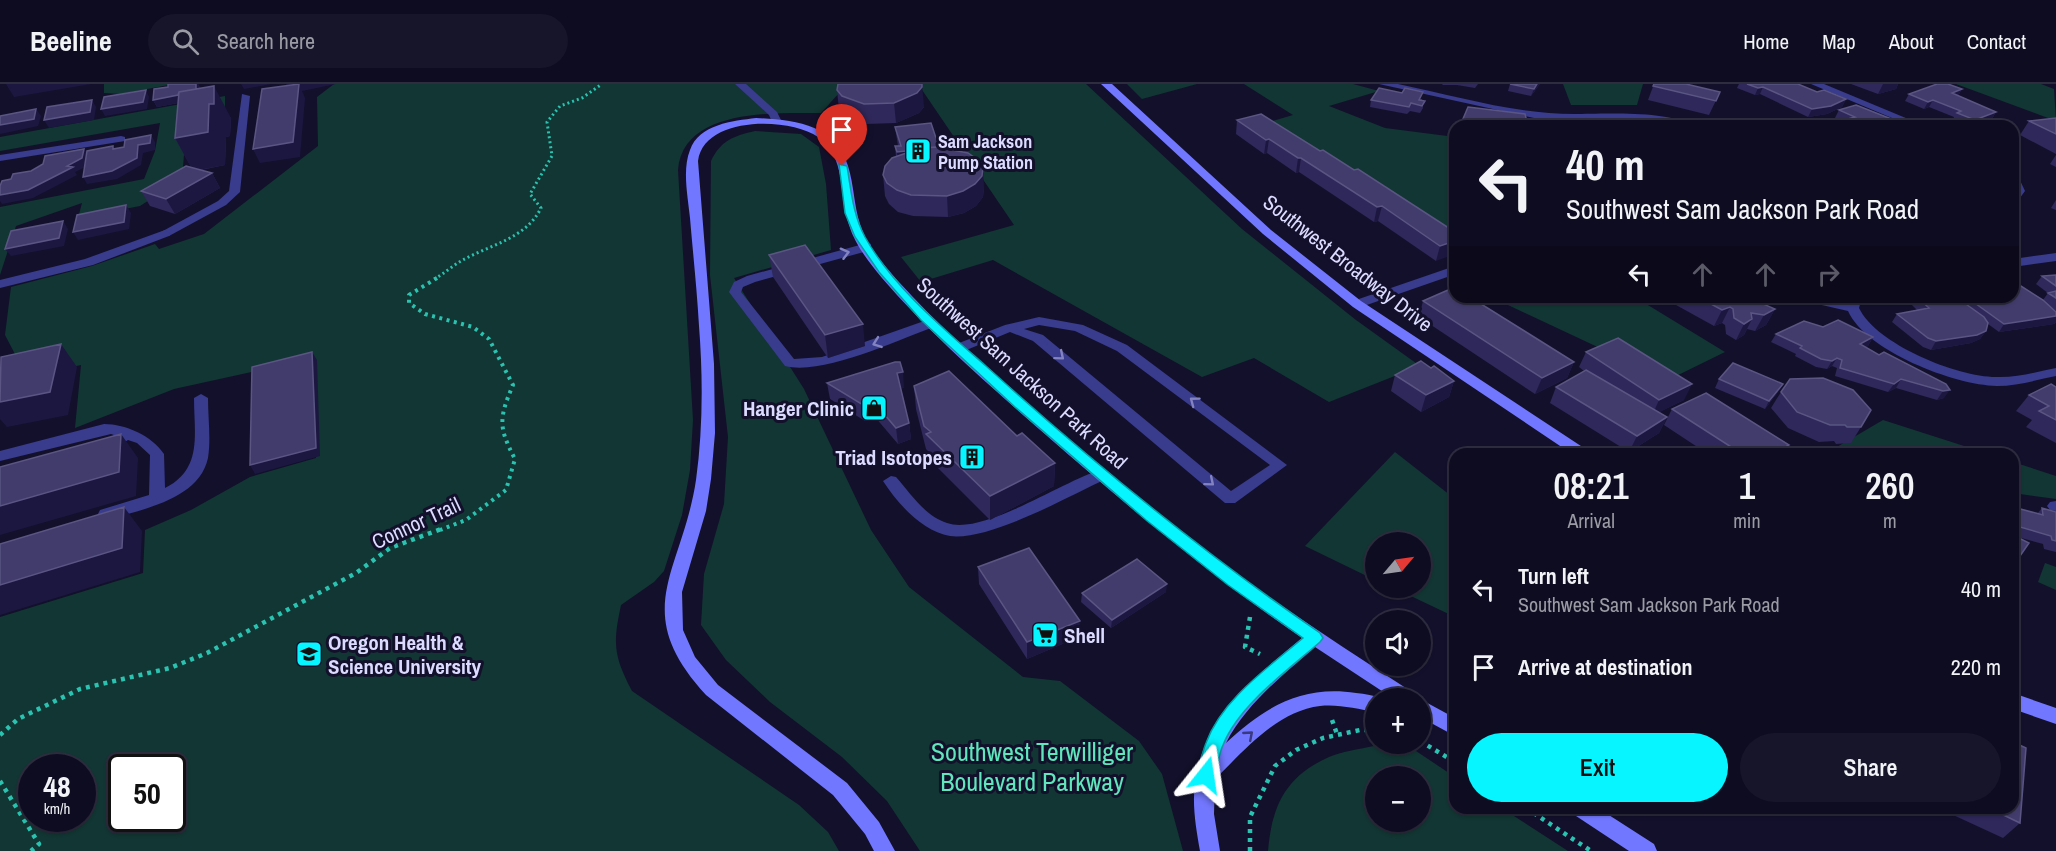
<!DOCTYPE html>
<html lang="en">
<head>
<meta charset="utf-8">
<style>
  :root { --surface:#0e0c21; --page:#17152a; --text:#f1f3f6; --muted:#9b9ba5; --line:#2e2c3f; --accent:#07f5ff }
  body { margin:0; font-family:"Archivo Narrow",sans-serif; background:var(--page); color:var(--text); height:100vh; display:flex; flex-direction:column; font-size:22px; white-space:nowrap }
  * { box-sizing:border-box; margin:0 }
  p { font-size:20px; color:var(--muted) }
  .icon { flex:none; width:33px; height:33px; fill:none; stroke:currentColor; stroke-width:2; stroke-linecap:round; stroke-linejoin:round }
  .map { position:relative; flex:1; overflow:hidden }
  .side { position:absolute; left:1449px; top:364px; width:570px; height:366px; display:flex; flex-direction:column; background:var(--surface); border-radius:18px; box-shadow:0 2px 4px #0004,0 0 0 2px var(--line) }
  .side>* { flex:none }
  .banner { position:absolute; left:1449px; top:36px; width:570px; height:183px; border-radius:18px; box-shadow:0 2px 4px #0004,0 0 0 2px var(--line); background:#0e0c21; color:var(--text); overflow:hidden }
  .needle { width:39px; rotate:61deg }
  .fabs { position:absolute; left:1365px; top:448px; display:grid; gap:12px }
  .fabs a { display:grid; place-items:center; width:66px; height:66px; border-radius:50%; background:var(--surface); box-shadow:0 2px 4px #0004,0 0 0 2px var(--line); font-size:30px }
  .speed { position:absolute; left:18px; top:670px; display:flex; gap:12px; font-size:30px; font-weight:700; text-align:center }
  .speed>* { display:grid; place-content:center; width:78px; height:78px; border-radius:50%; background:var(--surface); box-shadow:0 2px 4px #0004,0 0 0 2px var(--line); line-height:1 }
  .speed small { font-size:15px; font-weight:400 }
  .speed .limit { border:3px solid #111; border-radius:9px; background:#fff; color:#111 }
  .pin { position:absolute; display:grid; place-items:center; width:51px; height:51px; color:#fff; margin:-62px -26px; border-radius:50% 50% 50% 0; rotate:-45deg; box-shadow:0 0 6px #0007 }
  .pin .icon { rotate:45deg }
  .me { position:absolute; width:66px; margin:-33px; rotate:15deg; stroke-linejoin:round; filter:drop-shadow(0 0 4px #0008) }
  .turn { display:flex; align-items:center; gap:21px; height:126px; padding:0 18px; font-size:27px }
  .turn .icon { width:78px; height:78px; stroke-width:2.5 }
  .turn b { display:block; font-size:42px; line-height:51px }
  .lanes { display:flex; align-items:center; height:57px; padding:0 18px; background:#0003; justify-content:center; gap:30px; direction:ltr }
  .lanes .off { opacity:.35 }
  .eta { display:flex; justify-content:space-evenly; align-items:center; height:102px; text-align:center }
  .eta b { font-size:36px; font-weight:600; line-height:42px }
  .cta { display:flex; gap:12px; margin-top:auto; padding:12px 18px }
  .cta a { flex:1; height:69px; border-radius:36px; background:var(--accent); color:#111; font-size:24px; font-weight:600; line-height:69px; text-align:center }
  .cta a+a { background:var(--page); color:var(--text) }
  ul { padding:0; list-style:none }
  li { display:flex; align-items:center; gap:18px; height:78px; padding:0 18px }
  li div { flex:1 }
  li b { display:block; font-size:22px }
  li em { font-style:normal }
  header { display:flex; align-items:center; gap:36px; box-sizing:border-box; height:84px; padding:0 30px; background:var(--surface); border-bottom:2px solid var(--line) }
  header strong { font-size:28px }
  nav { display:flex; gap:33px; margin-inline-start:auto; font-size:21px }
  .search { width:420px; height:54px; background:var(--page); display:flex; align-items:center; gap:15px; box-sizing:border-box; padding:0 21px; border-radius:33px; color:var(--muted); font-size:22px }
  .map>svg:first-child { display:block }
</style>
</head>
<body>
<header>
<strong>Beeline</strong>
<div class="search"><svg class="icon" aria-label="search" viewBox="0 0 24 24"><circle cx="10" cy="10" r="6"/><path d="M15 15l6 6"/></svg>Search here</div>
<nav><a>Home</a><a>Map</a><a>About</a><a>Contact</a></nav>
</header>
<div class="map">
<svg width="2056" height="767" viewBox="0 0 2056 767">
  <rect width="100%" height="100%" fill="#13102c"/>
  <path fill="#123633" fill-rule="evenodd" d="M104 0H174L120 10 104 9Z
    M334 0H862C836 6 837 13 821 29 776 29 683 24 678 86L693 336 690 386 682 431 664 487 654 498 621 521C613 559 613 571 632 607L799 721 828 748 839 767H0V533L143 489 145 446 191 426 250 393 316 374 311 275 174 305 75 344 81 281 27 293 5 251 11 203 92 182 155 160 159 165 204 150 318 62 317 13ZM32 684H82V735H32ZM122 684H172V735H122Z
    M918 0H1086L1242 145 1356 236 1420 282 1329 318 1254 274 1202 293 993 176 921 198 901 173 1014 141Z
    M1127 0H1197L1142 15Z
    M1244 0H1353L1379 7 1329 22 1385 44 1455 53V154L1256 42 1293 31Z
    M1563 0H1643L1637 21H1571Z
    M1956 0H2041L2054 5 2056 37Z
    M225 12V27L187 34 182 95 140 122 78 134 82 119 16 142 0 191V123L144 95 155 67 160 39 0 67V53Z
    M755 47 801 50 819 63 826 100 831 166 734 194 804 305 871 446 909 503 1023 593 1060 597 1139 657 1162 690 1183 767H920L887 717 842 673 770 618 726 576 701 541 704 490 724 420 728 353 710 191 711 77C721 56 734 52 755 47Z
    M1491 213H1640L1638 215 1725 268 1668 296Z
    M1883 336 1989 370H1825Z
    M1395 368 1455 415V533L1394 504H1420V459H1376L1375 496 1305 462Z
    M2013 378 2056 392V415L2013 409Z
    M2045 479 2056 483V506L2038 498Z
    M1374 662 1416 667 1455 693V724L1503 725 1568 767H1268C1272 721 1286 692 1329 673 1343 667 1360 665 1374 662ZM1376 693H1420V738H1376Z"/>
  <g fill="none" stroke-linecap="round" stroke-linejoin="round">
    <path stroke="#2ac3b1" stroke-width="3" stroke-dasharray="2 3" stroke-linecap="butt" d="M434 195C444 190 452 182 461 177 489 161 526 155 541 124L530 110 552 72 547 38 560 22 582 14 602 0"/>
    <path stroke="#2ac3b1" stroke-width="4" stroke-dasharray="3 4.5" stroke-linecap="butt" d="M437 194 409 211V219L425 230 473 243 489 255 513 301C499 334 498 343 515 375L506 406 466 436 440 446"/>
    <path stroke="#2ac3b1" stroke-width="4.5" stroke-dasharray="4 5" stroke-linecap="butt" d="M1250 533 1245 563 1260 570
      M1332 636 1337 650
      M0 651 18 635 80 605 170 584 207 569 356 489 390 464 444 444
      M1420 657 1455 678
      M0 697 39 760 31 767
      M1526 724 1591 767
      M1250 767V733L1275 682 1296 666 1323 654 1360 646H1376"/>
    <path fill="#393b8d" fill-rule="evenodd" d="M242 10 250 12 240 108 226 121 169 152H161V148L218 117 229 107Z
      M867 159 871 160V166L755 198 743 203 741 208 794 275 822 273 927 236 932 235 938 239 937 242C899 255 823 292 785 282L729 208 734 198 747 192Z
      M1449 184 1453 185V191L1361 223 1357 224 1351 220 1353 217Z
      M1039 233 1083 241 1127 261 1287 381 1235 419H1225L1033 257 1010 248 964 267 959 268 952 264 954 261 1005 241ZM1039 241 1075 247 1117 267 1270 381 1231 407 1043 251 1024 245Z
      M201 310 208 314C208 334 211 355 208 374 199 416 140 426 106 436L100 434 98 430 100 426 149 411 150 371 137 359 128 356 111 367H101L99 364 114 351 111 350 0 377V367L104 340C126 340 152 352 164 370L165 404C203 385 194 350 194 314Z
      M1101 386 1106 387 1109 391 1106 395C1069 412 990 457 950 452 922 447 898 420 883 397L891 392 896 393C911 410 925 432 947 439 983 452 1064 396 1101 386Z"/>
    <path fill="#393b8d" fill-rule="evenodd" d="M735 0H746L777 28 782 38 781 40H773L769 31Z
      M1379 0H1398C1456 12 1515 30 1574 30 1601 30 1670 26 1691 42L1631 36 1534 34Z
      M1811 0H1824L1925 42H1911Z
      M121 52 125 53V57L0 77V71Z
      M2013 89 2018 92 2025 107 2017 118 2013 119Z
      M165 146 171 150 169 152 93 181 0 204V196L85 175Z
      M2056 169V177L2013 183V175Z
      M1798 213H1821L1848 219 1850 213H1862L1859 224C1876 260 1957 293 1996 293 2016 294 2036 288 2056 284V292C2036 296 2017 302 1997 302 1954 301 1866 267 1848 227L1800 216Z
      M2056 417V427L2050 426 2047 422 2050 418Z"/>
    <path fill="#7277ff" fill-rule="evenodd" d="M1101 0H1112L1271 146 1361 217 1587 366 1589 370H1572L1353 223 1263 150Z
      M756 34C794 36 836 40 848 82 854 101 854 122 860 140 867 162 883 180 898 197 947 251 1002 298 1057 345 1106 387 1154 429 1205 467 1273 518 1344 564 1415 610L1418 615H1394L1315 563C1283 591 1246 620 1226 659 1265 623 1301 601 1356 609 1365 610 1374 611 1383 615H1376V628C1357 625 1339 620 1320 622 1277 627 1244 667 1215 695L1214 730 1220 767H1200C1196 744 1192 722 1195 698 1203 635 1256 592 1302 554 1212 492 1128 423 1046 351 989 301 932 252 882 194 869 178 855 161 849 141 840 113 846 72 818 53 789 33 704 32 698 77L714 280 715 349 711 395 706 427 682 508 683 546 695 573 718 601 847 699 879 738 895 767H874L865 750 833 711 706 611C628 526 682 489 696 396 703 346 703 293 699 242 697 206 693 170 690 134 688 113 682 86 690 66 699 40 733 37 756 34Z
      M2013 609 2056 624V640L2013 625Z
      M1420 615 1455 634V652L1420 633Z
      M1570 724H1598L1654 760 1657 767H1629L1573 730Z"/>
  </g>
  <path fill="#2f285a" d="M171 0H198L200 4 231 34 230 52 226 53 225 81 201 86 212 89 220 104 175 130 150 122 141 107 191 83 175 54 178 19 157 23 153 16Z
    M1442 0H1478L1475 4 1457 1H1443Z
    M1510 0H1540L1531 12 1508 7Z
    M1654 0 1720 8 1709 31 1648 16Z
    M1739 0H1798L1817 8 1846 15 1842 23 1827 30 1808 33 1760 10 1755 11 1737 4Z
    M1851 0H1898L1896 5 1878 10Z
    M1962 5 1958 12 1996 28 1992 35 1974 42H1968L1953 36 1954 33 1929 23 1924 25 1905 17 1909 10Z
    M837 6 924 23 919 29 896 39 866 40 844 32 839 26Z
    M1422 15 1423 24 1420 29 1410 27 1407 30 1370 23 1371 16Z
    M1839 26 1909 42H1844L1846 38 1835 34Z
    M2056 34V70L2020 51 2029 37Z
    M1237 36 1320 67 1354 86 1455 148 1436 177 1378 137 1374 138 1299 88 1296 89 1267 69 1264 70 1236 50Z
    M1730 37 1765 42H1728Z
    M895 43 939 63 984 104 983 113 976 122 964 129 948 133 913 132 898 128 889 120 885 112 883 91 896 73 895 62H898Z
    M2056 71V83L2050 80Z
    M2056 116V126L2051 124Z
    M769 171 865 262 828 274 773 193Z
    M2056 191V227L2047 220 2056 228V238L2054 240 1999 248 1988 240 1986 247 1980 255 1971 259 1931 266 1923 263 1892 238 1897 230 1917 226 1910 219 1913 213H1956L1968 222 1972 217 1990 214 1989 213H2013L2043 216 2048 209 2036 200 2042 192Z
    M1669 213H1763L1760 219 1775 225 1766 241 1755 247 1747 245 1744 251 1736 256 1726 250 1725 241 1722 239 1714 242 1667 216Z
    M1423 217 1574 278 1567 294 1535 310 1419 233Z
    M1823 243 1873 253 1868 262 1865 263 1879 271 1946 300 1944 314 1937 316 1896 304 1888 308 1835 292 1837 284 1832 282 1827 285 1816 283 1795 272 1796 270 1771 258 1776 250Z
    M1586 268 1684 316 1659 328 1667 333 1659 349 1629 368 1550 319 1556 303 1584 287 1579 283Z
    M1431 284 1454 297 1449 313 1421 328 1391 307 1395 291Z
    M1719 295 1778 308 1765 325 1715 304Z
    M827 299 904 304H901L909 339 911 355 898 360 875 333 865 337 830 315Z
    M914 302 1017 352 1055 379 1054 402 990 436 928 374V367L926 365 916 325Z
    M2056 303V359L2026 343 2032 336 2016 327 2029 311Z
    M1781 308 1861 343 1851 359 1836 360 1834 357 1819 358 1788 344 1771 324Z
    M1672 325 1783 370H1708L1664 341Z
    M2013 423 2037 430 2042 424 2056 428V468L2044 465 2043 460 2014 452 2013 482Z
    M978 483 1079 553 1027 575 979 500Z
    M1166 508 1111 544 1081 518 1082 509Z
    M1938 724H2013L2020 739 2003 754Z"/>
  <path fill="#1c1740" d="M6 0H91L14 13Z
    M196 0H198L200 4V15L157 23 153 16Z
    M241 0H271L244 5Z
    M286 0H336L302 7 305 14 300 73 260 79 253 65 289 8Z
    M922 0 924 23 919 29 896 39 894 19Z
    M1537 0H1540L1531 12 1534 5Z
    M1883 0H1898L1896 5 1878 10Z
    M214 2 231 34 230 52 226 53 225 81 193 87 175 54 209 20Z
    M1763 3 1760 10 1755 11 1758 4Z
    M1962 5 1958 12 1952 9Z
    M146 6 149 13 147 25 105 32 101 25Z
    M1846 15 1842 23 1827 30 1808 33 1812 25Z
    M92 16 96 23 94 36 49 44 44 36Z
    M1933 16 1929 23 1924 25 1928 18Z
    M36 25 41 32 38 42 0 50V41Z
    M1996 28 1992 35 1974 42H1972L1975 36Z
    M151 51 155 58V66L143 69 141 81 117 95 87 100 83 93 138 61Z
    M1269 55 1267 69 1264 70 1266 56Z
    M939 64 898 83 897 68Z
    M84 65 89 72 87 82 75 88 77 91 33 114 2 120 0 117V111L67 82Z
    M1298 74H1301L1299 88 1296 89Z
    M983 83 984 104 983 113 976 122 964 129 948 133 947 112Z
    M212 89 220 104 175 130 166 115Z
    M126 121 131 129 129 145 78 156 73 148Z
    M1382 122 1378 137 1374 138 1377 123Z
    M63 137 68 145 64 162 11 172 5 165Z
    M1455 157V170L1436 177 1440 162Z
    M1758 213H1763L1756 226 1754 216Z
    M1730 223 1722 239 1714 242 1722 226Z
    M1775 225 1766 241 1755 247 1764 231Z
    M2056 232V238L2054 240 1999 248 2004 240Z
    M1752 235 1744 251 1736 256 1744 240Z
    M863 240 865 262 828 274 825 251Z
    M1986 247 1980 255 1971 259 1931 266 1936 257Z
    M1873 253 1868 262 1854 268 1860 260Z
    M61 260 77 283 68 331 7 343 0 335V318Z
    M312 268 317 276 320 372 255 390 250 381Z
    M1837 274 1832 282 1827 285 1832 277Z
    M1574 278 1567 294 1535 310 1542 294Z
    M903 288 904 304 898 305 897 289Z
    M1901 295 1896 304 1888 308 1894 300Z
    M1454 297 1449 313 1421 328 1426 311Z
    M1692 300 1684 316 1652 332 1659 316Z
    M1783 300 1778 308 1765 325 1769 317Z
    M1950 306 1944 314 1937 316 1943 307Z
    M873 317 875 333 865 337 863 321Z
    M1667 333 1659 349 1629 368 1637 352Z
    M909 339 911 355 898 360 896 344Z
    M121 350 138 374 136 412 0 451V422Z
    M1789 361 1783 370H1772Z
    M1055 379 1054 402 990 436V412Z
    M124 423 142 447 140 488 0 531V501Z
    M1167 500 1166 508 1111 544 1112 536Z
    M1080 537 1079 553 1027 575V558Z"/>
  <path fill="#423c6c" stroke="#5a5583" stroke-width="1.5" d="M168 0H196V5L179 8 178 11 153 16 154 5 168 3Z
    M299 0 293 58 253 65 262 5Z
    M838 0H922V3L917 9 894 19 864 20 842 12 837 6Z
    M1510 0H1537L1534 5Z
    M1654 0H1686L1720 8 1716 17 1653 2Z
    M1747 0H1798L1817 8 1824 6 1846 15 1831 22 1812 25 1763 3 1758 4Z
    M1937 0H1948L1962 5 1952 9 1996 28 1975 36 1957 29 1961 27 1933 16 1928 18 1909 10Z
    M214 2V20H209L208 48 175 54 179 8Z
    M1379 4 1402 9 1405 4 1423 8 1419 16 1425 17 1422 22 1411 19 1409 23 1371 16Z
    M146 6 143 18 101 25 104 13Z
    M92 16 90 28 44 36 47 23Z
    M1856 21 1909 42H1863L1848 35 1855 33 1839 26Z
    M1468 23 1525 30 1528 42 1484 41V42H1460Z
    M36 25 34 35 0 41V32Z
    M1261 30 1320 67 1323 66 1354 86 1358 85 1455 148V157L1440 162 1382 122 1377 123 1301 74H1298L1269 55 1266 56 1237 36Z
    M2056 34V50L2029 37Z
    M1758 36 1765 42H1736L1730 37Z
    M931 39 939 63 921 64 915 66 897 68 895 62H901L895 43Z
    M151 51 150 59 138 61 137 74 112 87 83 93 87 67 113 62V65L124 63 125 56Z
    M937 63 968 69 978 76 983 83 982 92 975 100 963 107 947 112 911 111 897 106 887 99 883 91 885 82 892 74 921 64Z
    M84 65 82 74 67 82 73 83 28 106 0 111V102L2 97 11 95 13 90 31 87 43 80 45 72Z
    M186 82 212 89 166 115 141 107Z
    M126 121 124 138 73 148 77 131Z
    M63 137 59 154 5 165 11 147Z
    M805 161 863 240 825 251 769 171Z
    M2056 191V202L2042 192Z
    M2013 197 2043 216 2056 228V232L2004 240 1972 217 1997 213H2013Z
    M1455 203V213H1470L1574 278 1542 294 1423 217Z
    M2056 207V214L2048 209Z
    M1698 213H1760L1754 216 1775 225 1764 231 1751 229 1752 235 1744 240 1734 234 1733 225 1730 223 1722 226Z
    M1917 213H1956L1984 233 1988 239 1986 247 1977 251 1936 257 1928 254 1897 230 1929 224Z
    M1838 236 1873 253 1860 260 1879 271 1884 268 1946 300 1950 306 1943 307 1901 295 1894 300 1840 284 1842 276 1837 274 1832 277 1821 275 1800 264 1802 262 1776 250 1804 237 1823 243Z
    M1618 254 1692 300 1659 316 1586 268Z
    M61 260 50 308 0 318 1 273Z
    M312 268 316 364 250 381 252 283Z
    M1421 277 1431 284 1434 282 1454 297 1426 311 1395 291Z
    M895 278H900L903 288 897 289 909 339 896 344 873 317 863 321 827 299Z
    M1733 279 1783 300 1769 317 1719 295Z
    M1586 286 1667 333 1637 352 1556 303Z
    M949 287 1017 352 1022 349 1055 379 990 412 926 350 931 348 924 342 914 302Z
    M1823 294 1853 306 1871 326 1861 343H1847L1845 341H1830L1797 328 1781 308 1790 295Z
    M2051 300 2056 303V336L2039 327 2049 322 2029 311Z
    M1706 309 1789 361 1772 370H1742L1672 325Z
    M121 350 119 388 0 422V383Z
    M124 423 122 464 0 501V460Z
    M2013 423 2043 431 2042 424 2056 428V457L2052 456 2051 452 2013 441Z
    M2013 451 2029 459 2013 482Z
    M1029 464 1080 537 1027 558 978 483Z
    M1137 475 1167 500 1112 536 1082 509Z
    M2013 658 2026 664 2020 739 1989 724H2013Z"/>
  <defs><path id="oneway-chevron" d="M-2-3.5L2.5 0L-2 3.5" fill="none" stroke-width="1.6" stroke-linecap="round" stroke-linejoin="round" transform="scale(1.5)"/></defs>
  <g stroke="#8283c0">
    <use href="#oneway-chevron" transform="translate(845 169) rotate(-15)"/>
    <use href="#oneway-chevron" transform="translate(877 259) rotate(160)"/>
    <use href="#oneway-chevron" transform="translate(1060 272) rotate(40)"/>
    <use href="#oneway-chevron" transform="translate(1194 317) rotate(-143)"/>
    <use href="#oneway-chevron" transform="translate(1210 398) rotate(40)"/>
  </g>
  <use stroke="#393980" href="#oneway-chevron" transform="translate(1249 651) rotate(-41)"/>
  <path fill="#07f5ff" stroke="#059fa6" stroke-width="1.5" d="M839 80 847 82C851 106 853 131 865 153 892 202 944 245 986 282 1092 378 1202 468 1320 549L1323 554 1320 558C1288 586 1239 621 1223 661 1218 672 1218 685 1212 696L1206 699 1200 696 1197 691C1200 680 1202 669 1206 659 1222 615 1269 583 1303 554L1228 501 1146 436 1015 323 921 236 879 188 855 153 845 129Z"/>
  <defs>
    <symbol id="building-square" viewBox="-11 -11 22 22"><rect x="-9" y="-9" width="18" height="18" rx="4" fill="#07f5ff" stroke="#13102c"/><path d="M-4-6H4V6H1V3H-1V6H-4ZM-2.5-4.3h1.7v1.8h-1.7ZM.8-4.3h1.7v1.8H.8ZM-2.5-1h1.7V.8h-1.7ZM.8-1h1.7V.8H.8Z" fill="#111"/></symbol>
    <symbol id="shop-square" viewBox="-11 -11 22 22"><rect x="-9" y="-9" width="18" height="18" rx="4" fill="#07f5ff" stroke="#13102c"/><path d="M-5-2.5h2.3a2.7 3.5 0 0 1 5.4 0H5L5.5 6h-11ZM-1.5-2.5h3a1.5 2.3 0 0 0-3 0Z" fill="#111"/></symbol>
    <symbol id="supermarket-square" viewBox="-11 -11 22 22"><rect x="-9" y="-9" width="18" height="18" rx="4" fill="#07f5ff" stroke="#13102c"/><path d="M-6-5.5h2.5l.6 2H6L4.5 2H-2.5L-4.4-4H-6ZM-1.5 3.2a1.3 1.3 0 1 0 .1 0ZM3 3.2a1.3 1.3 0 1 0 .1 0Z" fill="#111"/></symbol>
    <symbol id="university-square" viewBox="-11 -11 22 22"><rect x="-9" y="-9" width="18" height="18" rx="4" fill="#07f5ff" stroke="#13102c"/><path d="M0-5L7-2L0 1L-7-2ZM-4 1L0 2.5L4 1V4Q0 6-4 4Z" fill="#111"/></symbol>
  </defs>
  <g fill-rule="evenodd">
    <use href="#building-square" x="903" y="52" width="30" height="30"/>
    <use href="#shop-square" x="859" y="309" width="30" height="30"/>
    <use href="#building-square" x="957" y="358" width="30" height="30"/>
    <use href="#supermarket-square" x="1030" y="536" width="30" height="30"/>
    <use href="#university-square" x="294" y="555" width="30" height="30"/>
  </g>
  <g text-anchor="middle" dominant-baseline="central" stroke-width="6" stroke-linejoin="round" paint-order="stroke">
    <g font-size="18" font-weight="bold" fill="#dcdbff" stroke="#13102c" text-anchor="start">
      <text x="938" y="57">Sam Jackson<tspan x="938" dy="21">Pump Station</tspan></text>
    </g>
    <g font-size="21" fill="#dcdbff" stroke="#13102c">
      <text transform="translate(1348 179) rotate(38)">Southwest Broadway Drive</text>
      <text transform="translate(1022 289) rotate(42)">Southwest Sam Jackson Park Road</text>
      <text transform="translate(416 439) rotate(-25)">Connor Trail</text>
    </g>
    <g font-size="21" font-weight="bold" fill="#dcdbff" stroke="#13102c" text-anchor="end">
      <text x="854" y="324">Hanger Clinic</text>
      <text x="952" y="373">Triad Isotopes</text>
      <text x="1064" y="551" text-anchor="start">Shell</text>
      <text x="328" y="558" text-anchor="start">Oregon Health &amp;<tspan x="328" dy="24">Science University</tspan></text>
    </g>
    <g font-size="26" fill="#5fe6bc" stroke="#13102c">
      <text x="1032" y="667">Southwest Terwilliger<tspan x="1032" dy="30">Boulevard Parkway</tspan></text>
    </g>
  </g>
</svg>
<div class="fabs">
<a><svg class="needle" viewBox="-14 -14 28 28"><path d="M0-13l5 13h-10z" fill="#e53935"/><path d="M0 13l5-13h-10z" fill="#9b9ba5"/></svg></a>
<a><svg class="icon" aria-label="sound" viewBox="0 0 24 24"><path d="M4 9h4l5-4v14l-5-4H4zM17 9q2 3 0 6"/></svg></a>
<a>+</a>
<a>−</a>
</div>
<div class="speed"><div>48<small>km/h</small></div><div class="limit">50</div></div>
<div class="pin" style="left:842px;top:82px;background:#d93025"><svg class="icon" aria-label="arrive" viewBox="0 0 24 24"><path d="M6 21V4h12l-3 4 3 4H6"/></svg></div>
<svg class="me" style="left:1206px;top:691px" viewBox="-20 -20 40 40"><path d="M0-17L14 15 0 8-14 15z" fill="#07f5ff" stroke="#fff" stroke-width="4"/></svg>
<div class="banner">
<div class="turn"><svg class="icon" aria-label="left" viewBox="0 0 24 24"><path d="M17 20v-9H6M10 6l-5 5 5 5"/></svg><div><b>40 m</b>Southwest Sam Jackson Park Road</div></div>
<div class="lanes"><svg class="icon" aria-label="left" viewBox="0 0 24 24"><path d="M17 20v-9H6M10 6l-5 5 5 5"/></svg><svg class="icon off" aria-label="ahead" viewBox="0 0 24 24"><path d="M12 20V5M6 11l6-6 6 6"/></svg><svg class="icon off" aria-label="ahead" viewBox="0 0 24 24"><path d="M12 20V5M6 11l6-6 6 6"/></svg><svg class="icon off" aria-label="right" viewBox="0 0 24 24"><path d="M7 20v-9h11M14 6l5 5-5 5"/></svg></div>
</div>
<section class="side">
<div class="eta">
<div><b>08:21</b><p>Arrival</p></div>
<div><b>1</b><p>min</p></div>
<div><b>260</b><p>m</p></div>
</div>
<ul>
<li><svg class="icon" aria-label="left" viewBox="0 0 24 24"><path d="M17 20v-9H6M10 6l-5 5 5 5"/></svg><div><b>Turn left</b><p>Southwest Sam Jackson Park Road</p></div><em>40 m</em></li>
<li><svg class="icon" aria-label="arrive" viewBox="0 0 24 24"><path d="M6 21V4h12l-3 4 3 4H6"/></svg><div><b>Arrive at destination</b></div><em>220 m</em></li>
</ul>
<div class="cta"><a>Exit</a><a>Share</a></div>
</section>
</div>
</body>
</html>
